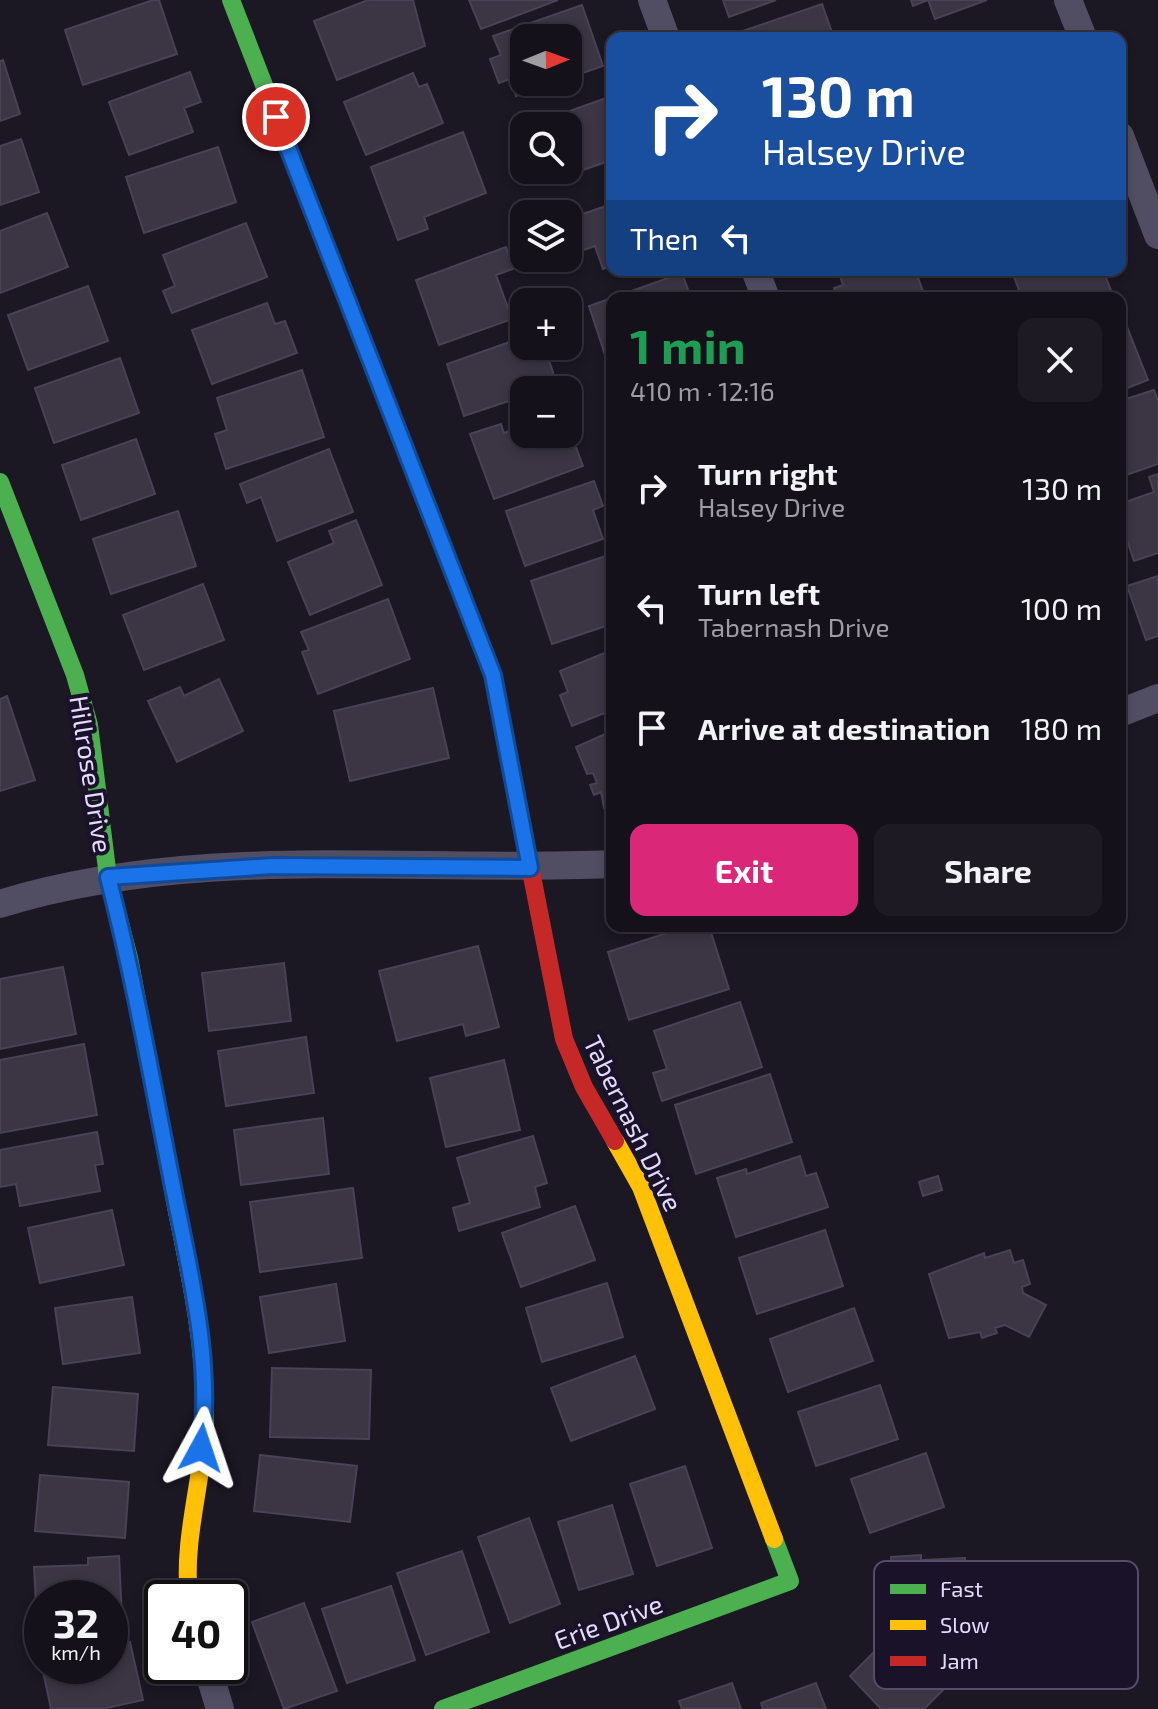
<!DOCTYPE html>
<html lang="en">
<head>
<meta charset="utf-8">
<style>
  :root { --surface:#14111a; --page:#1d1a23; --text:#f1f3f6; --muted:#9d9da2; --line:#333139; --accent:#db2777 }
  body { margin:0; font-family:"Exo 2",sans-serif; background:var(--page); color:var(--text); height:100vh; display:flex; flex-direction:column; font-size:30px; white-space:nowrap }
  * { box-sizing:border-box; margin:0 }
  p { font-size:26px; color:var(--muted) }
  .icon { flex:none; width:44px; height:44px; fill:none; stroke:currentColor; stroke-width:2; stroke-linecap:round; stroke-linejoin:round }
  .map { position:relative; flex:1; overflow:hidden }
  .drawer { position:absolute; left:606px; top:292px; width:520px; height:640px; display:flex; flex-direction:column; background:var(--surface); border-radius:16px; box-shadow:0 4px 12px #0003,0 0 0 2px var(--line) }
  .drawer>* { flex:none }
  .banner { position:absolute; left:606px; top:32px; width:520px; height:244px; border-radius:16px; box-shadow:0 4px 12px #0003,0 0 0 2px var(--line); background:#1a4fa0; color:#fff; overflow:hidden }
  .needle { width:52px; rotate:89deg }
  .controls { position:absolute; left:510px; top:24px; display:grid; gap:16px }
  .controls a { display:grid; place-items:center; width:72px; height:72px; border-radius:16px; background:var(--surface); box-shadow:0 4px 12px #0003,0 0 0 2px var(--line); font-size:40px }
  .speed { position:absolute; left:24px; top:1580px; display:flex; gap:16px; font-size:40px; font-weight:700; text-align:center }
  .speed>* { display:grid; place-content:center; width:104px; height:104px; border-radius:50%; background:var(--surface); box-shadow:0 4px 12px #0003,0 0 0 2px var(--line); line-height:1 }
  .speed small { font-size:20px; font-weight:400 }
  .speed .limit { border:4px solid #111; border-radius:12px; background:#fff; color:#111 }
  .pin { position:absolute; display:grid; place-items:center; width:68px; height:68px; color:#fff; margin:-34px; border:4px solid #fff; border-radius:50%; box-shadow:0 2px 8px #0007 }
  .me { position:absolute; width:88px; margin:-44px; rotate:5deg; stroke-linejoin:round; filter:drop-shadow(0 0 6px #0008) }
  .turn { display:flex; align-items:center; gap:28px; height:168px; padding:0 24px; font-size:36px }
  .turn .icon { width:104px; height:104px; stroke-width:2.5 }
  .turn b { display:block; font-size:56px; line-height:68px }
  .then { display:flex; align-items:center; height:76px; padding:0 24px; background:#0003; gap:16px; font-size:30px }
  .round { display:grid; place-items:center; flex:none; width:84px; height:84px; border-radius:16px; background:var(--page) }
  .overview { display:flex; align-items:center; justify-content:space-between; height:136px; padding:0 24px }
  h1 { font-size:48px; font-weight:700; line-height:60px; color:#1e9e55 }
  .primary-button { display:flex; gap:16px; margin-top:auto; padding:16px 24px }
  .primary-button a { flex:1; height:92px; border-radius:16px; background:var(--accent); color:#fff; font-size:32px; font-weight:700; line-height:92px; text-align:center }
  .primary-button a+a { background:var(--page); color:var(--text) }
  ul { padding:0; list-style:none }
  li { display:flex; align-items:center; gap:24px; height:120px; padding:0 24px }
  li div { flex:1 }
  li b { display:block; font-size:30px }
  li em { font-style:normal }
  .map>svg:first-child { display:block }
</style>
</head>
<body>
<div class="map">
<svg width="1158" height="1709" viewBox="0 0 1158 1709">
  <rect width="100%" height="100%" fill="#1b1723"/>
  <path fill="#3b3544" stroke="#494256" stroke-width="2" d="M153 0H159L177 54 83 85 65 30Z
    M368 0H413L425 46 337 80 314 21Z
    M469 0H558L481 29Z
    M723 0H776L729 17Z
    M911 0H987L935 19 928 0 913 6Z
    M822 4 834 38H735L734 34Z
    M582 5 603 66 568 78V38H524V82H557L516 96 510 79 499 83 490 59 501 55 493 36Z
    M3 60 20 114 0 121V61Z
    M190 72 201 102 184 108 193 132 129 155 109 102Z
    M413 73 419 87 427 84 443 123 366 155 344 102Z
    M612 96V160L557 179 554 170H568V126H547L544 120Z
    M463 132 486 193 424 217 428 229 398 240 371 167Z
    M21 139 39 192 0 205V146Z
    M218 147 236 202 144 233 126 177Z
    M612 204V265L603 269 595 246 578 252 568 219Z
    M47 213 68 267 0 293V231Z
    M246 223 267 277 172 313 163 291 175 286 163 255Z
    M506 247 513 269 496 275 512 319 439 345 416 280Z
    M838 270H915L923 291 905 298H838L834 288 843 285Z
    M1033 270H1103L1114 298H1022L1014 277Z
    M682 273 690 295 699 292 701 298H612V359L607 361 589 306Z
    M88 286 108 341 28 370 8 315Z
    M267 303 275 324 285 321 297 353 212 384 192 330Z
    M1122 314 1148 380 1120 391V315Z
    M524 337V346H544L557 384 524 390V396L464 416 447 364Z
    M120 358 139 413 54 443 35 388Z
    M302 370 324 437 226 469 215 434 227 430 217 398Z
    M1154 390 1158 401V464L1120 477V418L1125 416 1120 401Z
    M501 424 504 433 524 425V434H568V426L583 466 494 499 470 434Z
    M136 439 155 494 81 520 62 465Z
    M329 449 353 512 277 541 261 497 247 503 240 484Z
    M1158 474V553L1134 561 1120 519V504L1154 492 1149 477Z
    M594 481 603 506 593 510 603 539 525 566 506 511Z
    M178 511 196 566 111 594 93 539Z
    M356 520 382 585 310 615 288 562 334 543 329 531Z
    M612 554V624L552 644 531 581Z
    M1158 576V636L1146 640 1127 586Z
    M203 584 224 640 144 670 123 615Z
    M388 599 410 659 318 694 302 652 309 650 301 632Z
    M612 650V710L572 726 560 695 568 692 560 671Z
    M219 679 243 731 177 762 148 701 180 687 184 696Z
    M433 688 449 758 350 781 334 711Z
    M7 696 35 780 0 791V699Z
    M612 731V808L608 809 604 808 601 792 594 795 590 785 597 783 593 773 587 774 576 747Z
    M689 926H709L729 989 629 1020 608 952Z
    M478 946 499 1027 466 1036 463 1024 397 1041 379 971Z
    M284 963 291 1021 209 1031 202 973Z
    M63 967 76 1034 0 1049V979Z
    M740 1002 762 1067 662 1101 653 1073 667 1069 654 1031Z
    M306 1037 314 1093 226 1106 218 1051Z
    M84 1044 97 1115 0 1133V1060Z
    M504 1060 520 1130 446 1147 430 1078Z
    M770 1074 792 1142 696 1174 675 1105Z
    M323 1118 329 1174 241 1185 234 1130Z
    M97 1132 103 1164 95 1165 100 1191 20 1206 16 1184 0 1187V1150Z
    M533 1136 547 1183 535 1187 540 1207 459 1231 453 1208 470 1203 457 1158Z
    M800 1156 806 1176 816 1173 828 1207 736 1237 717 1178 746 1169 747 1174Z
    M938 1176 942 1190 923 1196 919 1182Z
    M353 1188 362 1258 260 1272 250 1202Z
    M575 1206 595 1260 521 1287 502 1233Z
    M112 1210 124 1265 40 1283 28 1228Z
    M825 1230 843 1286 757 1314 739 1258Z
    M1010 1250 1014 1263 1023 1260 1030 1284 1022 1287 1023 1293 1046 1305 1029 1337 1005 1325 995 1328 997 1333 982 1338 980 1332 949 1338 929 1274 984 1253 985 1258Z
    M607 1283 623 1337 542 1362 526 1308Z
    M336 1284 345 1341 269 1353 260 1297Z
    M132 1297 140 1353 63 1364 55 1308Z
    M854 1308 873 1361 788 1392 770 1339Z
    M635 1356 655 1409 571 1441 551 1388Z
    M272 1368 371 1370 369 1439 270 1437Z
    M880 1385 898 1439 816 1466 798 1412Z
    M53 1387 138 1394 134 1451 48 1445Z
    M926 1453 944 1507 870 1533 851 1479Z
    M260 1455 357 1466 350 1522 254 1511Z
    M685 1466 712 1548 657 1566 630 1484Z
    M40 1475 129 1482 125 1538 35 1531Z
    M612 1505 633 1574 579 1590 558 1522Z
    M529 1518 560 1604 510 1623 478 1537Z
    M462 1551 489 1632 426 1655 397 1573Z
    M921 1555V1560L965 1558 969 1617 895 1621 891 1557Z
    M119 1556 122 1618 110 1619V1598H42V1623H37L34 1567 88 1565V1558Z
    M391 1586 415 1660 347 1683 322 1609Z
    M304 1603 337 1691 284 1709 252 1622Z
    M891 1635 944 1689 924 1709H881L850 1676Z
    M130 1642 143 1700 102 1709H51L41 1662 42 1666H110V1647Z
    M732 1683 741 1709H682L679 1701Z
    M816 1683 826 1709H763L761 1703Z"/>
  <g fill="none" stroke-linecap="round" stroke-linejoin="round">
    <path stroke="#514d63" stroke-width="28" d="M652 0 666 38
      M1068 0 1083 38
      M1120 136 1158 235
      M755 270 766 298
      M1120 713 1158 698
      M0 904C196 843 409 873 612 864
      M207 1666 220 1709"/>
    <path stroke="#4caf50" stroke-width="18" d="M231 0 493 675 508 754
      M0 482 75 675 89 725 108 877 129 958 176 1206
      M443 1709 790 1581 774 1539"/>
    <path stroke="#ffc107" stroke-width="18" d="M615 1141 641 1187 774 1539
      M176 1206C190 1275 205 1343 205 1414 205 1476 182 1536 189 1598"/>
    <path stroke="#c62828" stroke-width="18" d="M508 754 564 1039 584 1087 615 1141"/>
  </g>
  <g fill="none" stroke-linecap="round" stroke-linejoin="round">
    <defs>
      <path id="route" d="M201 1448C213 1358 189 1270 172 1182 152 1080 134 978 108 877L273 866 530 868 493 675 276 117"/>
    </defs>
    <use href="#route" stroke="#114b97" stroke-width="20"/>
    <use href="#route" stroke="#1a73e8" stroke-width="14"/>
  </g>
  <g text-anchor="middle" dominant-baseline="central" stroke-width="8" stroke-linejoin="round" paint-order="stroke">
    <g font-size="26" fill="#e4dbfd" stroke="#191228">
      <text transform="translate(92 774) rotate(81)">Hillrose Drive</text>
      <text transform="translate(634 1123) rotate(64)">Tabernash Drive</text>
      <text transform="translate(608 1621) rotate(-20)">Erie Drive</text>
    </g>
  </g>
  <rect x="874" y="1561" width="264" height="128" rx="12" fill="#191228" stroke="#564e68" stroke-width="2"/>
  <rect x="890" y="1584" width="36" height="10" fill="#4caf50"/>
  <rect x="890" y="1620" width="36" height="10" fill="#ffc107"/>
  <rect x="890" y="1656" width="36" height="10" fill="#c62828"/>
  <g font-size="22" fill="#e4dbfd">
    <text x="940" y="1597">Fast</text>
    <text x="940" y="1633">Slow</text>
    <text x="940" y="1669">Jam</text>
  </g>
</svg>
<div class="controls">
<a><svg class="needle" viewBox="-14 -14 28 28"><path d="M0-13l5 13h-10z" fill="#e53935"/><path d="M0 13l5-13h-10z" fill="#9d9da2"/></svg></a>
<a><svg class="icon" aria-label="search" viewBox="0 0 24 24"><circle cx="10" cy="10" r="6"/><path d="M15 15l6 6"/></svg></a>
<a><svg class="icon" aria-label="layers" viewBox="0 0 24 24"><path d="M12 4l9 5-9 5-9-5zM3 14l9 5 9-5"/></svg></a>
<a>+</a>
<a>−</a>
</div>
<div class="speed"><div>32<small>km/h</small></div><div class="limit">40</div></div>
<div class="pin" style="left:276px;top:117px;background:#d93025"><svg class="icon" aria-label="arrive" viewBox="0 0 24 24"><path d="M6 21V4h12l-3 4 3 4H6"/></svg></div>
<svg class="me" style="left:201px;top:1448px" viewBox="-20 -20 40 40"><path d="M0-17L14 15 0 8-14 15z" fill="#1a73e8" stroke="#fff" stroke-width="4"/></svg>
<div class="banner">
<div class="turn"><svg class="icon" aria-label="right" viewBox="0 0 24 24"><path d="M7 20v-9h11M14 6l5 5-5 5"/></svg><div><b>130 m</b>Halsey Drive</div></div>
<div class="then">Then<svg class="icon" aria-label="left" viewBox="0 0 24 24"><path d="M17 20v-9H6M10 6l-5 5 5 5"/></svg></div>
</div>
<section class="drawer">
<div class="overview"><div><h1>1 min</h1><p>410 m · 12:16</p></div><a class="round"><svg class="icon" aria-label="close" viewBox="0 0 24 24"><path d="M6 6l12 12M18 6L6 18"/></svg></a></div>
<ul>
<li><svg class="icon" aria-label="right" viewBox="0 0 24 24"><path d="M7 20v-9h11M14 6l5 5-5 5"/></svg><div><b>Turn right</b><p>Halsey Drive</p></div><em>130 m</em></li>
<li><svg class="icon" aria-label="left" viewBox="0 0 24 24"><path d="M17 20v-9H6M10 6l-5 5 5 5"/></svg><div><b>Turn left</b><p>Tabernash Drive</p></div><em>100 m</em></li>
<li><svg class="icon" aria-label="arrive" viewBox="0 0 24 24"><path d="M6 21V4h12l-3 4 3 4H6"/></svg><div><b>Arrive at destination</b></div><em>180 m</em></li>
</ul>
<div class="primary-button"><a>Exit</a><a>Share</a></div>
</section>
</div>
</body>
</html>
